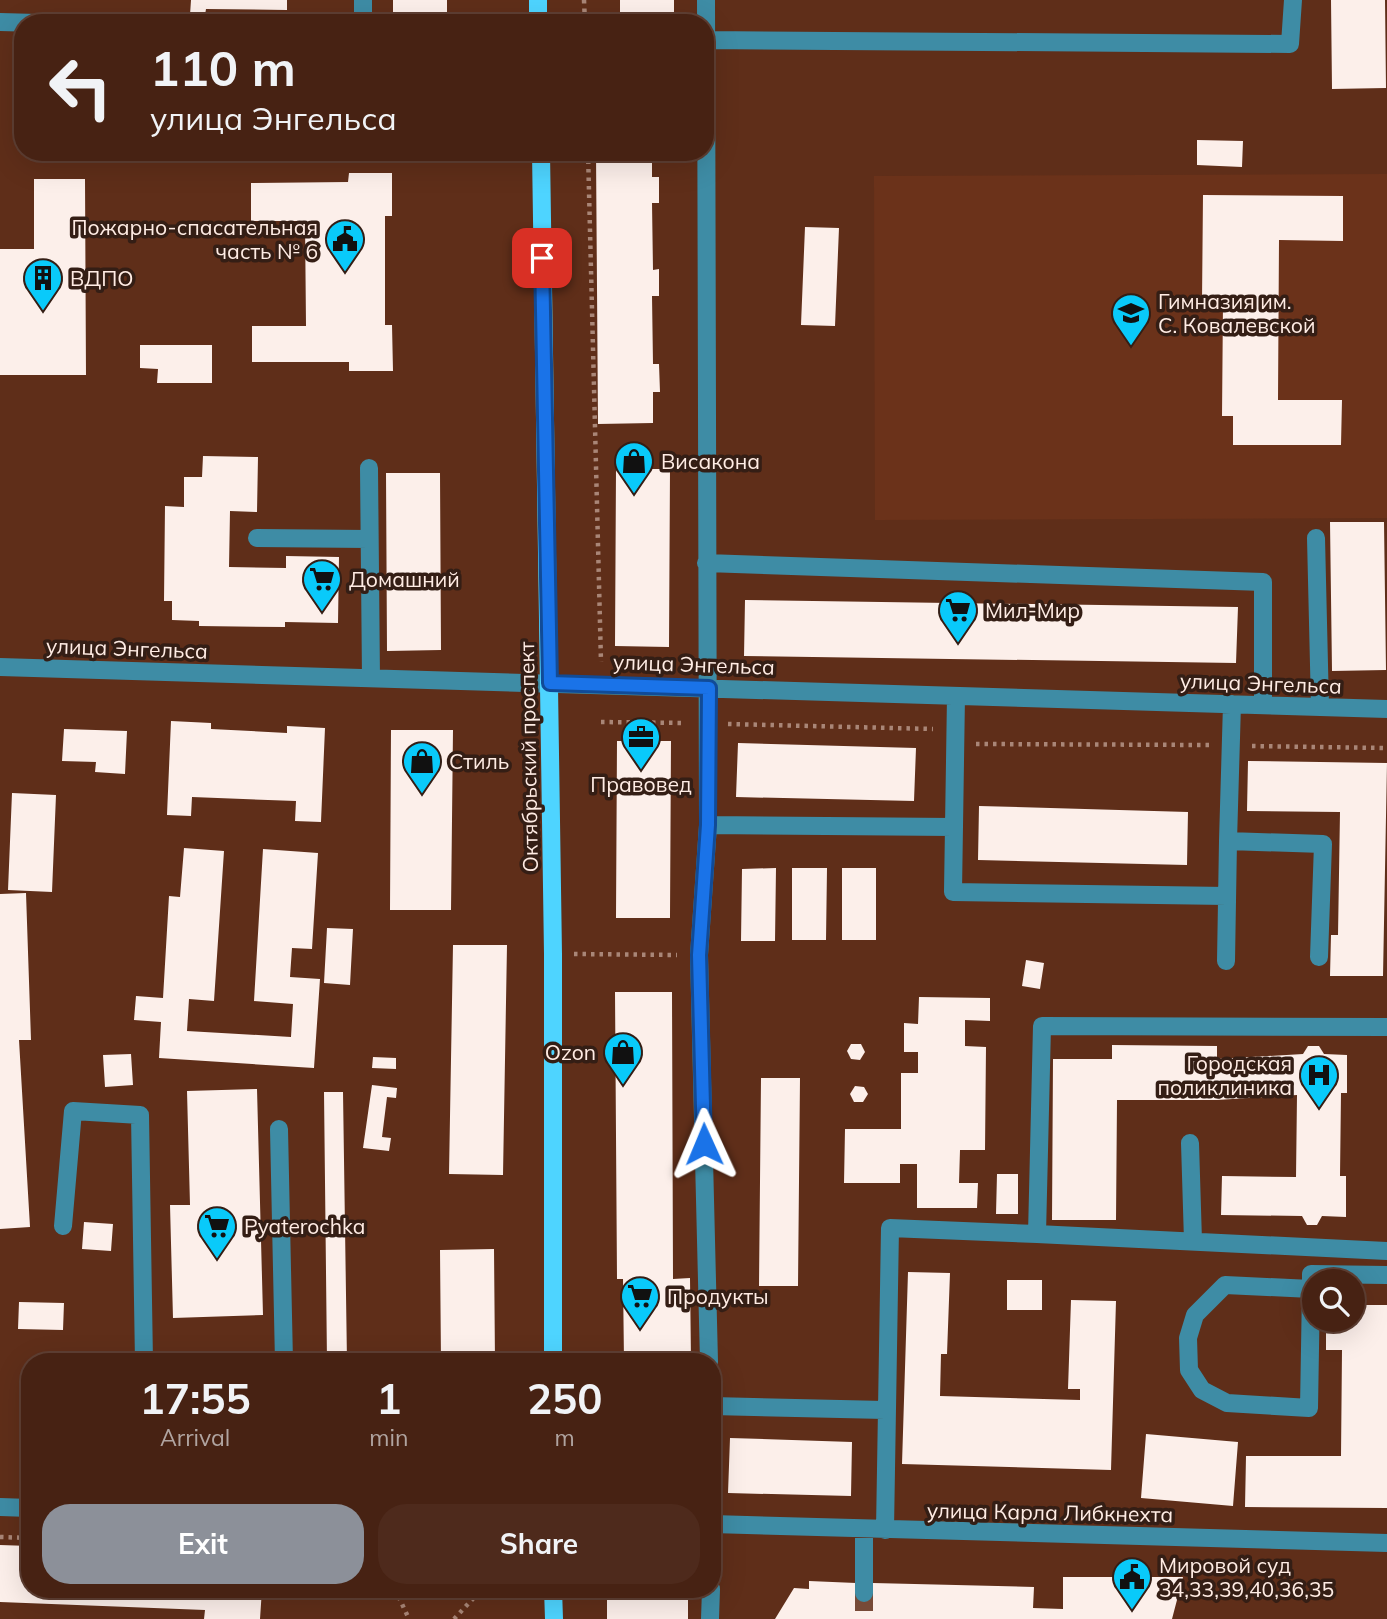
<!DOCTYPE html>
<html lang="en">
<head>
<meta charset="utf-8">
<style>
  :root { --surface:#472213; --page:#4e2a1c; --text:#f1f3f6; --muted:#b0a4a0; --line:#5f3f33; --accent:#8c9099 }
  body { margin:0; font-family:Mulish,sans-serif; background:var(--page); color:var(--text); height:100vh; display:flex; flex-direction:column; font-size:26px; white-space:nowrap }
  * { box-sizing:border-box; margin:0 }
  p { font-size:23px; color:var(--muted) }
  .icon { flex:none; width:38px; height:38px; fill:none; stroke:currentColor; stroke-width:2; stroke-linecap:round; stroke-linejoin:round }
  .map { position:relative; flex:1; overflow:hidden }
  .sheet { position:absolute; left:21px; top:1353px; width:700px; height:245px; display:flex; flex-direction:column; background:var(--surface); border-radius:28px; box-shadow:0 7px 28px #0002,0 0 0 2px var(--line) }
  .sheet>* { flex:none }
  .hud { position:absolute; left:14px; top:14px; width:700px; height:147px; border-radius:28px; box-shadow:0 7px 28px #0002,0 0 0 2px var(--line); background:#472213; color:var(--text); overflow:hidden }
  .fabs { position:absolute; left:1302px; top:1269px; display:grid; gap:14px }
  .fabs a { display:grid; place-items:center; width:63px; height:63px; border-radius:50%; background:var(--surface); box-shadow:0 7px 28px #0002,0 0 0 2px var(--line); font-size:35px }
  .pin { position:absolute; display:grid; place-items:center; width:60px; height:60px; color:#fff; margin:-30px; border-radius:14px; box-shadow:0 4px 10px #0006 }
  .me { position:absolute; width:77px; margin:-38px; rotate:359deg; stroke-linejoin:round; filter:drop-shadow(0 0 5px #0008) }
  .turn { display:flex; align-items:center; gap:24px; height:147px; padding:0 21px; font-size:32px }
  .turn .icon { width:91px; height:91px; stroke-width:2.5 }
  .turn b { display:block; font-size:49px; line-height:60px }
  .eta { display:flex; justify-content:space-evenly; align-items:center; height:119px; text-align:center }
  .eta b { font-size:42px; font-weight:700; line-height:49px }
  .primary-button { display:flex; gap:14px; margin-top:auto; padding:14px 21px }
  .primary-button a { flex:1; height:80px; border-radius:28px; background:var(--accent); color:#fff; font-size:28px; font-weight:700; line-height:80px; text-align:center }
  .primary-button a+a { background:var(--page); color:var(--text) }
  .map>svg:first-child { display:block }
</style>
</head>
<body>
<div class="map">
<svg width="1387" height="1619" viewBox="0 0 1387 1619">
  <rect width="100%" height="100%" fill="#5f2e19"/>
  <path fill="#6b321a" d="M1387 174V518L875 520 874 176Z"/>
  <path fill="#fcefea" d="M191 0H287V10L206 9 205 15H190Z
    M393 0H447V23H393Z
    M620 0H674V23H620Z
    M1331 0H1385L1386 88 1332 89Z
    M1197 140 1243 141 1242 167 1197 165Z
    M596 152H652V177H659V203H652L653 270 659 269V296H652L653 364H659L660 392H653V423L598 424Z
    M349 173H392V216H385V325H392L393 371H349V362H252V326H306L305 221H251V183L348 182Z
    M34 179H85L86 375H0V249H34Z
    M1203 195 1343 196V241L1279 240 1278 400H1342L1341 445H1233V416H1222L1223 302H1202Z
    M805 227 839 228 835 326 801 325Z
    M140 345H212V383H157L158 369 140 368Z
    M203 456 258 457 257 512 230 511 229 567 286 568V556L339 557 338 623 285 622V627L199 626V621L172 620V601H164L165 506 184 507V477H202Z
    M616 469H670L669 647 615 646Z
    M386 473H440L441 650 387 651Z
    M1330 522H1384L1386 670 1332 671Z
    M745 600 1238 607 1236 663 744 656Z
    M171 721 211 723V729L287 733V726L325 728 321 822 295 821 296 801 192 797 191 816 167 815Z
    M64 729 127 731 125 774 95 772 96 762 62 761Z
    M391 730H453L451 910H390Z
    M617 741H671L670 918H616Z
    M738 743 916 748 914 801 736 797Z
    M1248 761 1387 763 1383 976H1330L1331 935H1338L1340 812 1247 811Z
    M12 793 56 795 52 892 8 890Z
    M979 806 1188 812 1187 865 978 860Z
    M184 848 224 851 214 1001 189 999 187 1031 291 1037 293 1004 254 1001 263 849 318 853 312 949 292 948 290 977 320 979 314 1068 159 1058 161 1022 134 1020 136 996 163 998 169 896 180 897Z
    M776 868 775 941H741L742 869Z
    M792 868H827L826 940H792Z
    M842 868H876V940H842Z
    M26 893 31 1040H19L30 1227 0 1229V894Z
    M327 928 353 929 350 985 324 983Z
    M453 945H507L503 1175 449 1174Z
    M1026 960 1044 963 1040 989 1022 986Z
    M615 992H672L673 1279 690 1278 691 1362H624L623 1279H617Z
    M919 997 990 998V1021L965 1020V1046L986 1047 985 1150H960L959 1183H978L977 1208H917V1164H900V1183H844L845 1129H901V1073H918V1052H904V1023L918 1024Z
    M851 1044H861L865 1052 860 1060 851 1059 847 1051Z
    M1112 1045 1217 1046V1059L1303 1054 1308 1046H1319L1324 1054 1347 1055V1093H1341L1340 1176H1346V1217L1322 1216 1317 1225H1307L1302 1216 1221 1215 1222 1176 1296 1177 1297 1095 1217 1100H1117L1116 1220H1052L1053 1059H1112Z
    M131 1054 133 1085 105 1087 103 1055Z
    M373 1057 396 1058V1069L372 1068Z
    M761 1078H800L798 1286H759Z
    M372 1085 397 1088 396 1098 387 1097 382 1137 391 1138 389 1151 363 1148Z
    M855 1086 864 1087 868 1094 863 1102H854L850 1094Z
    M257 1089 263 1315 173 1318 170 1205H190L187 1091Z
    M324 1092H343L347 1362H327Z
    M997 1174H1018V1214H996Z
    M84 1222 113 1224 111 1251 82 1249Z
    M494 1249 495 1362H441L440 1250Z
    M908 1272 950 1273 947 1354H941L940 1396 1080 1400V1389H1068L1071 1300 1116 1301 1111 1470 902 1464Z
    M1007 1280H1042V1310H1007Z
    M19 1302 64 1303 63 1330 18 1329Z
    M1353 1305H1387V1508L1245 1507 1246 1456H1341L1342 1350H1326V1320H1353Z
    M1146 1434 1238 1442 1233 1506 1141 1498Z
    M730 1438 852 1442 851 1496 728 1493Z
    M0 1545 30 1546V1589H262L260 1619H204L205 1610 0 1602Z
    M1063 1577H1183L1172 1619H775L794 1588 809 1589V1581L856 1583 855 1592 864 1593 873 1592V1583L1034 1587 1033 1608 1063 1609Z
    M607 1600H688V1619H607Z"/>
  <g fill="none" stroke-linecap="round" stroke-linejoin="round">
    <path stroke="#774a37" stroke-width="18" stroke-dasharray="18 9" stroke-linecap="butt" d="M864 1593V1619"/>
    <path stroke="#a98677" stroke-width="4.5" stroke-dasharray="3.5 5" stroke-linecap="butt" d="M584 0 585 23
      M588 152 601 662
      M601 722 685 723
      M728 724 933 729
      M976 744 1209 745
      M1252 746 1387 748
      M574 954 677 955
      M0 1537 30 1538
      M395 1589 409 1619
      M514 1595H533
      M454 1619 482 1589"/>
    <path stroke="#3e8ca5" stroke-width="18" d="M706 0 708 825 954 827
      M0 22 37 23
      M363 23V0
      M706 40 1290 44 1293 0
      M369 468 371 678
      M257 538 369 539
      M1316 538 1320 707
      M706 563 1263 582V705
      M0 667 1387 709
      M956 696 953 892 1227 896
      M1232 704 1228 841 1323 844 1319 957
      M708 825 699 955 709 1362
      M1226 961 1228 841
      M1387 1027 1042 1026 1037 1234 1387 1251
      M279 1129 284 1362
      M1190 1143 1193 1241
      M63 1226 73 1111 140 1115 144 1362
      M1311 1289 1225 1285 1195 1315 1188 1338 1189 1370 1202 1390 1227 1403 1309 1408 1311 1289V1274L1387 1275
      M712 1406 885 1410
      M0 1507 30 1508
      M712 1524 1387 1543
      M864 1530V1593
      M885 1530 890 1228 1037 1234
      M710 1619 711 1589"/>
    <path stroke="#4ed4ff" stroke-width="18" d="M538 0V23
      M541 152 553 954V1362
      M553 1589 554 1619"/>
  </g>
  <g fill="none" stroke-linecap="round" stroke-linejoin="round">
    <defs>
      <path id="route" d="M542 258 550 683 709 688 708 825 699 955 704 1144"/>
    </defs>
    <use href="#route" stroke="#114b97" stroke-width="18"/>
    <use href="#route" stroke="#1a73e8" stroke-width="12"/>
  </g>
  <defs>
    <symbol id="civic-pin" viewBox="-11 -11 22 30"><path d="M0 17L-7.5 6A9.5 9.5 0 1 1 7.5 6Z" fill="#09cafa" stroke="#341e15"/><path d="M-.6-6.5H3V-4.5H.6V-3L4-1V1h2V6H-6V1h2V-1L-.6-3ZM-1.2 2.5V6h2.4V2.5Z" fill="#111"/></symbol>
    <symbol id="building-pin" viewBox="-11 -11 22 30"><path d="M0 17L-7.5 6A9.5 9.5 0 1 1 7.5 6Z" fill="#09cafa" stroke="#341e15"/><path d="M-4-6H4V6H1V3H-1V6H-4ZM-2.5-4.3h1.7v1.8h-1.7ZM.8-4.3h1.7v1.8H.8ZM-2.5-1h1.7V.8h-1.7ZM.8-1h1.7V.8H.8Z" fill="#111"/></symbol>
    <symbol id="school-pin" viewBox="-11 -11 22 30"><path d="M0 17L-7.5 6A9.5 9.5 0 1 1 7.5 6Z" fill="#09cafa" stroke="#341e15"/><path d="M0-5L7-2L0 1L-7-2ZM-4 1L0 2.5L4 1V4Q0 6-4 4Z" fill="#111"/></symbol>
    <symbol id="shop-pin" viewBox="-11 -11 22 30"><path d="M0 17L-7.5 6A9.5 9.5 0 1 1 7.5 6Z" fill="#09cafa" stroke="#341e15"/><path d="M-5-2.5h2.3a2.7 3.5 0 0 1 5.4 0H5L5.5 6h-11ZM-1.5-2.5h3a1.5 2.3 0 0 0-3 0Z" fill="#111"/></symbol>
    <symbol id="supermarket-pin" viewBox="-11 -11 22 30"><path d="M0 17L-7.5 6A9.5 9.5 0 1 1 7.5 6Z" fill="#09cafa" stroke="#341e15"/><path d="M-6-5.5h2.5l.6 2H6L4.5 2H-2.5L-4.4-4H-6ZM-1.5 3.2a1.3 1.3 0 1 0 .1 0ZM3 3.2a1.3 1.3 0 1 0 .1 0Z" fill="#111"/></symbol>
    <symbol id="office-pin" viewBox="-11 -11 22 30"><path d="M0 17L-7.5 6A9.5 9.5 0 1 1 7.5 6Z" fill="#09cafa" stroke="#341e15"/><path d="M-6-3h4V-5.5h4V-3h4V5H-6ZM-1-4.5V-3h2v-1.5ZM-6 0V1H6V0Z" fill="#111"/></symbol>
    <symbol id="hospital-pin" viewBox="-11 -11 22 30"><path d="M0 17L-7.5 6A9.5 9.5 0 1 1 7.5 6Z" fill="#09cafa" stroke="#341e15"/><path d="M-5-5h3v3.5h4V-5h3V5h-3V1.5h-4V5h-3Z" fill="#111"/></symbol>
  </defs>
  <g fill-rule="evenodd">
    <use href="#civic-pin" x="323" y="217" width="44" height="60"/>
    <use href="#building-pin" x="21" y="256" width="44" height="60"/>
    <use href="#school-pin" x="1109" y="291" width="44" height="60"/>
    <use href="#shop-pin" x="612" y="439" width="44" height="60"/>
    <use href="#supermarket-pin" x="300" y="557" width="44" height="60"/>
    <use href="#supermarket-pin" x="936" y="588" width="44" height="60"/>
    <use href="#office-pin" x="619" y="715" width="44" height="60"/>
    <use href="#shop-pin" x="400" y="739" width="44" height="60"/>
    <use href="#shop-pin" x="601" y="1030" width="44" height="60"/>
    <use href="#hospital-pin" x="1297" y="1053" width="44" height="60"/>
    <use href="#supermarket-pin" x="195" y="1204" width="44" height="60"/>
    <use href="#supermarket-pin" x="618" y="1274" width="44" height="60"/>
    <use href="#civic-pin" x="1110" y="1555" width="44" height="60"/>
  </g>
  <g text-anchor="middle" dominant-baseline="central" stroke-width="7" stroke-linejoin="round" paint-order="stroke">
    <g font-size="21" fill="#ffece4" stroke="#341e15" text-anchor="start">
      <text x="318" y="227" text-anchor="end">Пожарно-спасательная<tspan x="318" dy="24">часть № 6</tspan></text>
      <text x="70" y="278">ВДПО</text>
      <text x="1158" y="301">Гимназия им.<tspan x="1158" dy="24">С. Ковалевской</tspan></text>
      <text x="661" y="461">Висакона</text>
      <text x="349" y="579">Домашний</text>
      <text x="985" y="610">Мил-Мир</text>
      <text x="449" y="761">Стиль</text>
      <text x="641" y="784" text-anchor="middle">Правовед</text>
      <text x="596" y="1052" text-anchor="end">Ozon</text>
      <text x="1292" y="1063" text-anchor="end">Городская<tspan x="1292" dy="24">поликлиника</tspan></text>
      <text x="244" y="1226">Pyaterochka</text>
      <text x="667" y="1296">Продукты</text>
      <text x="1159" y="1565">Мировой суд<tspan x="1159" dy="24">34,33,39,40,36,35</tspan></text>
    </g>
    <g font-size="21" fill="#ffece4" stroke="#341e15">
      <text transform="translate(127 648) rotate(2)">улица Энгельса</text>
      <text transform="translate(694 664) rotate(2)">улица Энгельса</text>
      <text transform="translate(1261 683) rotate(2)">улица Энгельса</text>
      <text transform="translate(528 757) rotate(-91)">Октябрьский проспект</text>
      <text transform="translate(1050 1512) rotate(1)">улица Карла Либкнехта</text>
    </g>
  </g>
</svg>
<div class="fabs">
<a><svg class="icon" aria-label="search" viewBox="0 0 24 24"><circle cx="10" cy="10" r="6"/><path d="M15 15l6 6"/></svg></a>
</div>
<div class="pin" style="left:542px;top:258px;background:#d93025"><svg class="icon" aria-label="arrive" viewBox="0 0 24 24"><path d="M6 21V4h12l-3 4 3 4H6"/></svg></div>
<svg class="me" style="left:704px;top:1144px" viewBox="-20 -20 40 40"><path d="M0-17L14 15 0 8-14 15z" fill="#1a73e8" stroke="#fff" stroke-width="4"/></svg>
<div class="hud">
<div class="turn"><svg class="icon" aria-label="left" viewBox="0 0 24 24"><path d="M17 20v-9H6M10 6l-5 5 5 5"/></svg><div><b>110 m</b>улица Энгельса</div></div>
</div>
<section class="sheet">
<div class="eta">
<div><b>17:55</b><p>Arrival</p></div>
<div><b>1</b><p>min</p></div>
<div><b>250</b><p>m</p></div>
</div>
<div class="primary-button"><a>Exit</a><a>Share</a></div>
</section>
</div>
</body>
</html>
